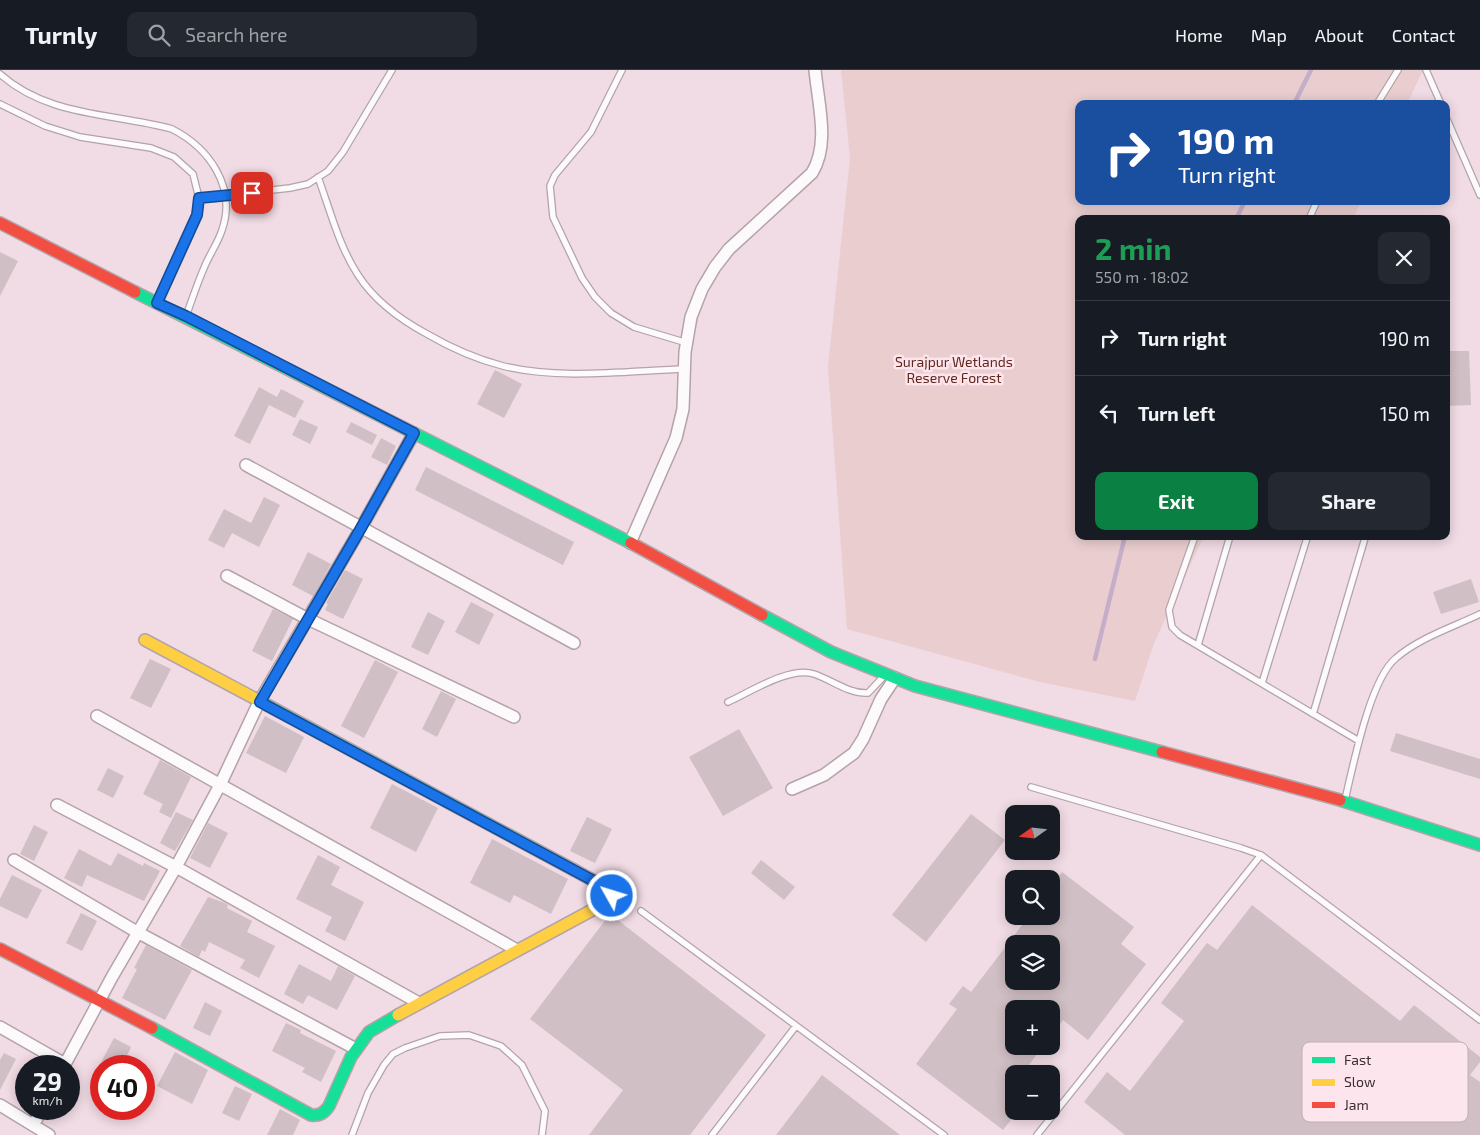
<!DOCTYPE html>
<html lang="en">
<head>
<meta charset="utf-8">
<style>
  :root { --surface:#171b24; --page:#242831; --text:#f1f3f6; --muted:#9ea1a6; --line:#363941; --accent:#0b8043 }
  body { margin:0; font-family:"Exo 2",sans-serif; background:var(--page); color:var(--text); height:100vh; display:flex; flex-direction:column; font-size:19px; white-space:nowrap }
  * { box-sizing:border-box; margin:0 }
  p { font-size:16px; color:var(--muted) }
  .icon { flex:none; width:28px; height:28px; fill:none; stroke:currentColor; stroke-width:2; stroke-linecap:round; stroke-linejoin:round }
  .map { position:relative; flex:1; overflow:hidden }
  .side { position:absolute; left:1075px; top:145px; width:375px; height:325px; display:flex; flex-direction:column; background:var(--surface); border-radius:10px; box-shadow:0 2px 12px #0003 }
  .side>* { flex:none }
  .hud { position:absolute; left:1075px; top:30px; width:375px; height:105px; border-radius:10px; box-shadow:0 2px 12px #0003; background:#1a4fa0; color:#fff; overflow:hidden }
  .needle { width:32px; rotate:255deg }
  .buttons { position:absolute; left:1005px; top:735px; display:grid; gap:10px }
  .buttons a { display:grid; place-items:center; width:55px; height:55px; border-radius:10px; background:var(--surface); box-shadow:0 2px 12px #0003; font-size:25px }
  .speed { position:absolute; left:15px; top:985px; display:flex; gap:10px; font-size:25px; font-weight:700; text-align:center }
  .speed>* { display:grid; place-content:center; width:65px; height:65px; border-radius:50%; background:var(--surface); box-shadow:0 2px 12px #0003; line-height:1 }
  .speed small { font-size:12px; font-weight:400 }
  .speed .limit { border:8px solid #d22; background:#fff; color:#111 }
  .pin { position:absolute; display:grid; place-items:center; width:42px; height:42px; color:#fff; margin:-21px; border-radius:10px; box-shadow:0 2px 8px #0006 }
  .me { position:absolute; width:55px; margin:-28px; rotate:309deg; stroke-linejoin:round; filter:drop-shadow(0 0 4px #0008) }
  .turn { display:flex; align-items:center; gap:18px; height:105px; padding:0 20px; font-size:22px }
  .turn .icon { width:65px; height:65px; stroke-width:2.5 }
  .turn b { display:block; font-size:35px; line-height:42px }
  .round { display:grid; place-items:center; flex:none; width:52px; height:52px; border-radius:10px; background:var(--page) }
  .overview { display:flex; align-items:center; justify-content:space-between; height:85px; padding:0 20px }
  h1 { font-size:30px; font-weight:700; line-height:38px; color:#1e9e55 }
  .action { display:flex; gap:10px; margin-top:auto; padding:10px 20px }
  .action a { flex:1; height:58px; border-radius:10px; background:var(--accent); color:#fff; font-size:20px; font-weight:700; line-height:58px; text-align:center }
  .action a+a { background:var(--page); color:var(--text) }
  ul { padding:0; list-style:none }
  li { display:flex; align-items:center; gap:15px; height:75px; padding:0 20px; border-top:1px solid var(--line) }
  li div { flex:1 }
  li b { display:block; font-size:19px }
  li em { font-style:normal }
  header { display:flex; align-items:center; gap:30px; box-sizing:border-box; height:70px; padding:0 25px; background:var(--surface); border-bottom:1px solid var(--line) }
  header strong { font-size:24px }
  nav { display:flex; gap:28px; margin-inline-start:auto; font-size:18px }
  .search { width:350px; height:45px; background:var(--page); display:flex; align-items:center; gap:12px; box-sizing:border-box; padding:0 18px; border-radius:10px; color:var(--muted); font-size:19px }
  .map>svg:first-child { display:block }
</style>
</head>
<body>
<header>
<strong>Turnly</strong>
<div class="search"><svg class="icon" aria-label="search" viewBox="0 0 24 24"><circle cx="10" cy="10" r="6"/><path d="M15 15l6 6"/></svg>Search here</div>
<nav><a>Home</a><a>Map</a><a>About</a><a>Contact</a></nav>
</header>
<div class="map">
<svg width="1480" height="1065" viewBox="0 0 1480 1065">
  <rect width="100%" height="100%" fill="#f1dbe4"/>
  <path fill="#eacecf" d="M841 0H1423L1407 34H1079V131H1361L1353 149H1079V466H1204L1154 573 1135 631 1040 612 847 559 828 297 850 88Z"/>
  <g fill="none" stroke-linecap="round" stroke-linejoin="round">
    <path stroke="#c5aec9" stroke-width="4.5" d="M1294 34 1311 0
      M1236 149 1245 131
      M1095 589 1125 466"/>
  </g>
  <path fill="#d0bfc4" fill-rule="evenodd" d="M0 182 18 191 0 226Z
    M1446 281H1469L1471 335 1446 336Z
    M495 300 522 314 504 348 477 334Z
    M259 317 277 327 281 319 304 331 295 348 269 335 250 374 234 366Z
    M300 349 318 357 310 374 292 365Z
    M351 352 377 365 372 375 346 362Z
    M381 368 396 376 387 395 371 387Z
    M426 397 574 472 563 495 415 420Z
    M264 427 280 435 259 477 232 463 224 478 208 470 224 439 251 453Z
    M308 482 331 494 313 526 292 515Z
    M345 500 363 509 343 549 325 540 328 534 326 533Z
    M1471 509 1479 532 1441 544 1433 522Z
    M471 532 494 544 479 575 455 562Z
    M273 539 293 549 272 591 252 581Z
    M428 542 445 551 428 585 411 577Z
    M150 589 171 599 151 638 130 628Z
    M375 590 398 602 364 668 341 656Z
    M441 621 456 629 437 667 422 659Z
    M265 646 304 667 286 703 246 683Z
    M739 659 773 718 723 746 689 687Z
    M1396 663 1480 689V709L1390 681Z
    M160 690 191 707 171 748 159 742 163 734 143 724Z
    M108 698 124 706 113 728 97 720Z
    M392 714 438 738 416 782 370 758Z
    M176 742 193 750 175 781 160 773Z
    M971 744 1005 770 926 872 892 845Z
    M587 747 612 759 595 793 570 781Z
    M208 753 228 763 210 798 190 788Z
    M34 755 48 762 34 791 20 784Z
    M492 769 568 809 551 844 514 825 510 833 470 813Z
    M79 779 111 796 118 783 143 796 144 793 160 801 144 831 87 805 82 817 64 808Z
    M318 785 340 797 331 815 364 832 345 871 325 861 332 847 296 829Z
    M761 790 795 817 784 830 751 803Z
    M1062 802 1134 857 1121 874 1146 894 1088 970 1063 950 1051 966V939H1014V976H1043L1029 995 1040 1004H1014V1046L1003 1060 916 994 957 939 949 934 963 916 971 922 1029 846H1051V817ZM1014 874H1051V911H1014Z
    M12 805 42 820 27 849 0 836V829Z
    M208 827 225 833 228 835 227 838 252 851 247 862 275 876 259 908 240 898 245 890 209 872 205 882 202 880 199 887 180 876Z
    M1252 835 1400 951 1414 935 1480 987V992L1470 1005 1480 1012V1065H1125L1084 1032 1107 1002 1130 1021 1184 951 1161 933 1207 873 1217 880Z
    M81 843 97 851 82 881 66 873Z
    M610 844 766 965 690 1065H589L623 1020 530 949Z
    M146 875 192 900 165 950 122 928 137 899 134 898Z
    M299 894 331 911 338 896 355 906 337 940 308 925 303 934 284 924Z
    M205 932 222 941 210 966 193 958Z
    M286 953 301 960 300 963 336 981 321 1012 302 1002 305 998 272 981Z
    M114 968 131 977 122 996H99Z
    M175 982 208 1000 192 1034 157 1016Z
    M4 983 16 989 0 1020V990Z
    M822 1005 900 1065H776Z
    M235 1016 252 1024 239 1051 222 1043Z
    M280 1039 300 1050 293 1065H267Z"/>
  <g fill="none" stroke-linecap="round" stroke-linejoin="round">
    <defs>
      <path id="lane" d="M622 0 591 62 555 105 550 116 553 147 582 208 595 227 611 243 634 257 687 273
        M1426 0 1441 34
        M0 4C48 47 113 43 172 59 209 78 237 117 222 160 218 173 209 185 204 198 197 214 192 230 186 246
        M0 34 45 56 80 67 151 78 174 87 193 104 199 128 197 145 158 231
        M1377 34 1398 0
        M1446 47 1480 125
        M318 107C330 140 339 176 358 205 374 230 401 250 427 264 451 278 476 289 503 296 560 310 627 301 685 299
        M199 128 290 118 308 114 328 101 343 82 392 0
        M1309 149 1317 131
        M1195 466 1169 540 1172 557 1180 565 1359 671
        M1198 575 1230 466
        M1262 613 1307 468
        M728 632C750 622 790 596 814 604 832 610 849 624 868 623L884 606
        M1313 644 1365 468
        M1031 717 1241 778 1261 785 1480 950
        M1345 730C1353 696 1370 609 1396 588 1419 568 1453 557 1480 544
        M641 841 944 1065
        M352 1065 368 1023 384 995 393 984 405 978 440 966 469 965 501 976 522 995 545 1041 542 1065
        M712 1065 796 956
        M1037 1065 1261 785"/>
      <path id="street" d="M246 395 574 573
        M630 473 676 368 683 339 685 282 691 247 702 219 715 197 729 179 812 103C830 74 818 33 815 0
        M227 506 308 549 514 647
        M97 646 517 880
        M792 719 824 705 854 683 863 669 881 629 895 608
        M57 735 176 797 419 933
        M14 790 137 862 356 979
        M0 957 65 994
        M64 996 112 907 176 797 220 715 259 632 361 458 414 363
        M0 1035 49 1065
        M34 1054 42 1039"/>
      <path id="fast" d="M135 222 631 473
        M762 545 831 582 915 616 1162 682
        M254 628 574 800
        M1340 730 1480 775
        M152 958 311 1045C320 1046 324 1043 329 1036L351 987 369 962 398 945"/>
      <path id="slow" d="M145 570 254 628
        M398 945 609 831 612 826 607 818 574 800"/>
      <path id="jam" d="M0 153 135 222
        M631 473 762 545
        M1162 682 1340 730
        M0 879 152 958"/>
    </defs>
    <use href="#lane" stroke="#b3a3aa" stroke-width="8"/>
    <use href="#street" stroke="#b3a3aa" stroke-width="14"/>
    <use href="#fast" stroke="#b3a3aa" stroke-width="14"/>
    <use href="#slow" stroke="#b3a3aa" stroke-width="14"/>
    <use href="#jam" stroke="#b3a3aa" stroke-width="14"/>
    <use href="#lane" stroke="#fdfafb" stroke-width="5.5"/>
    <use href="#street" stroke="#fdfafb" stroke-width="11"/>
    <use href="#fast" stroke="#16e098" stroke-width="11"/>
    <use href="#slow" stroke="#ffcf43" stroke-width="11"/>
    <use href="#jam" stroke="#f24e42" stroke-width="11"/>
  </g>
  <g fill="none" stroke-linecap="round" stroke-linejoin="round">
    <defs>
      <path id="route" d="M252 123 199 128 197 145 157 233 186 246 414 363 361 458 260 632 607 818 612 826"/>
    </defs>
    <use href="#route" stroke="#114b97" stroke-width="12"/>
    <use href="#route" stroke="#1a73e8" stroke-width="9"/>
  </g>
  <g text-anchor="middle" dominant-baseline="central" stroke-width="5" stroke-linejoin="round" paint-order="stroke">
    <g font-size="14" fill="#61281e" stroke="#fde5ee">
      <text x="954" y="291">Surajpur Wetlands<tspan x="954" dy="16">Reserve Forest</tspan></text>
    </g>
  </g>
  <rect x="1302" y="972" width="166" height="80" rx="8" fill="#fde5ee" stroke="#c3aeb6" stroke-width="1"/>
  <rect x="1312" y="987" width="23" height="6" fill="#16e098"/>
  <rect x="1312" y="1009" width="23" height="7" fill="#ffcf43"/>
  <rect x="1312" y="1032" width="23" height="6" fill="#f24e42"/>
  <g font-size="14" fill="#3b2d32">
    <text x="1344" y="995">Fast</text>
    <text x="1344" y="1017">Slow</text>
    <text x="1344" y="1040">Jam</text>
  </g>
</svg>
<div class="buttons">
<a><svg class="needle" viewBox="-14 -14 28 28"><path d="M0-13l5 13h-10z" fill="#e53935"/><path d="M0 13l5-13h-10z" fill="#9ea1a6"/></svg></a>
<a><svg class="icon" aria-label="search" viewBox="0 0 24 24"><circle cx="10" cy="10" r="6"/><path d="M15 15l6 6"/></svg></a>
<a><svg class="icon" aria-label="layers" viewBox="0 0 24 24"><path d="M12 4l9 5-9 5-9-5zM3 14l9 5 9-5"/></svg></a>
<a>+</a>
<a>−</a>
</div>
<div class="speed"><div>29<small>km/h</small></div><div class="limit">40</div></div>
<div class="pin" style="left:252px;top:123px;background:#d93025"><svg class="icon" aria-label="arrive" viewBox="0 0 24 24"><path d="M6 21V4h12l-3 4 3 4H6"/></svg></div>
<svg class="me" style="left:612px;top:826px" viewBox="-20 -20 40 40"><circle r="17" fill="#1a73e8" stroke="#fff" stroke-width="3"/><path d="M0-11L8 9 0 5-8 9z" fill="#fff"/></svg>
<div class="hud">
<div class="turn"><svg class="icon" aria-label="right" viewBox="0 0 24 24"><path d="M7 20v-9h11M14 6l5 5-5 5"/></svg><div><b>190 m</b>Turn right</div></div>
</div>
<section class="side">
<div class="overview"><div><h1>2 min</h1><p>550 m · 18:02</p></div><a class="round"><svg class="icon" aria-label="close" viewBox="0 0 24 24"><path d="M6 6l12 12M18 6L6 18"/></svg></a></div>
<ul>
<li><svg class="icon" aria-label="right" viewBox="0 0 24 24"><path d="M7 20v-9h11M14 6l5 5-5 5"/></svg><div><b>Turn right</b></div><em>190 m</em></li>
<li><svg class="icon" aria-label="left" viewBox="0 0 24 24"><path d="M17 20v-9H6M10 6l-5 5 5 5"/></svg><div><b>Turn left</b></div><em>150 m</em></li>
</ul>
<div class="action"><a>Exit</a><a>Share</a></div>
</section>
</div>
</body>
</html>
